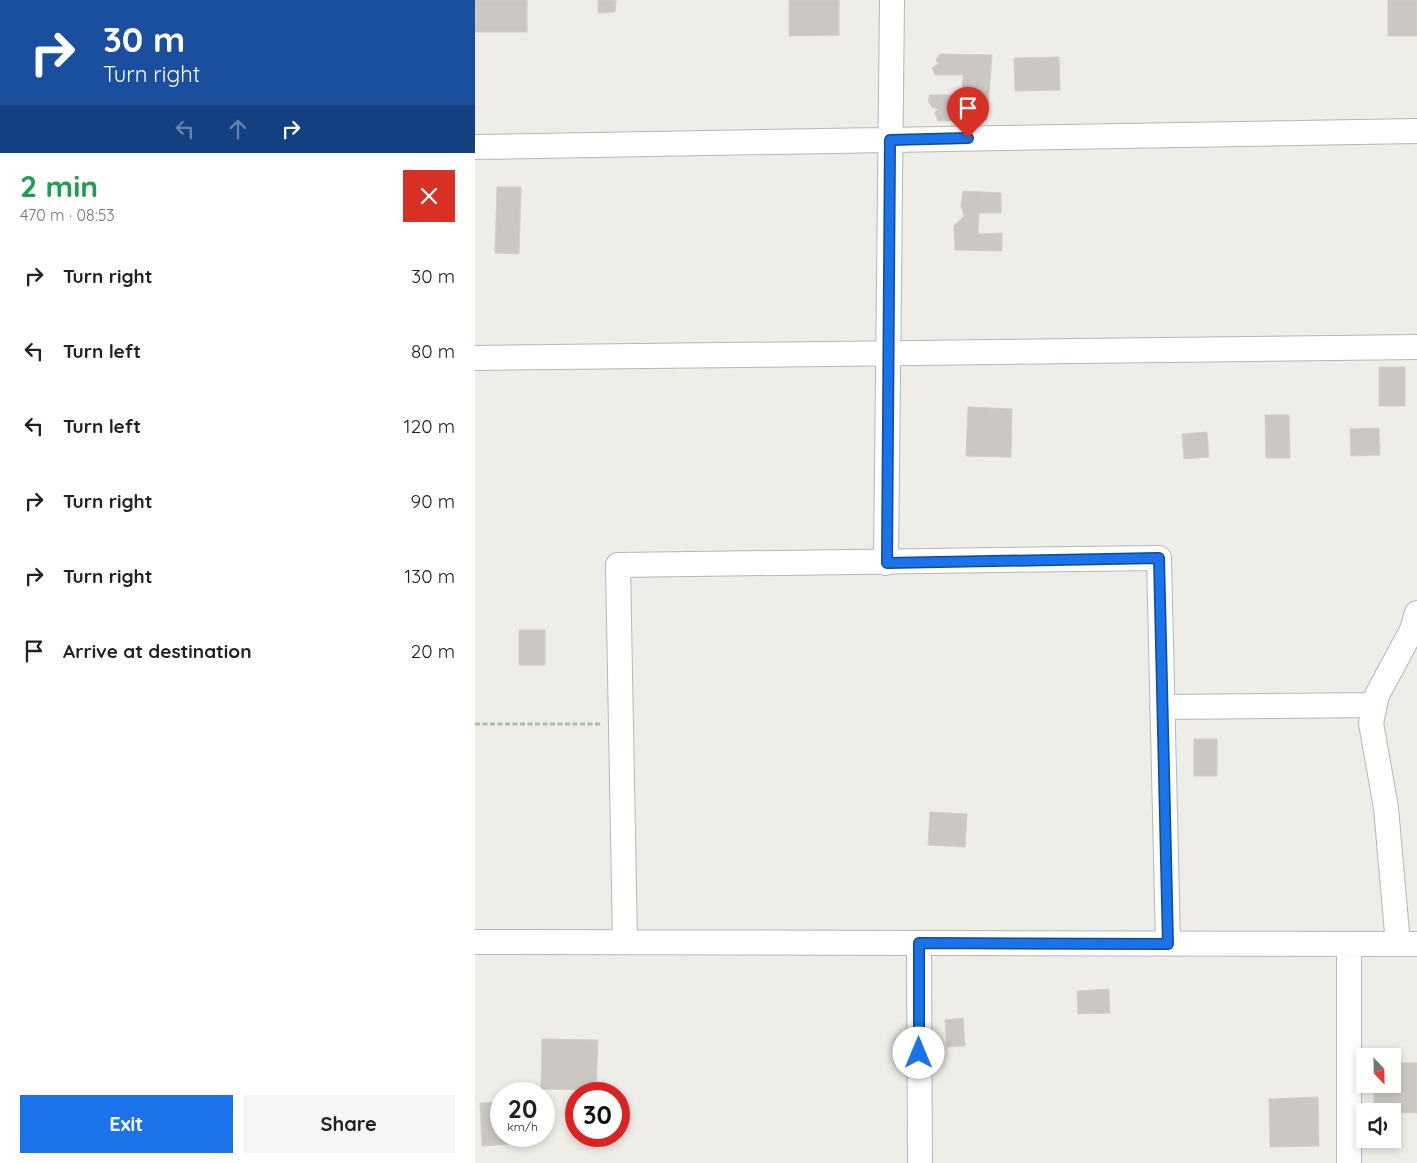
<!DOCTYPE html>
<html lang="en">
<head>
<meta charset="utf-8">
<style>
  :root { --surface:#fff; --page:#f6f6f6; --text:#202124; --muted:#757577; --accent:#1a73e8 }
  body { margin:0; font-family:Quicksand,sans-serif; background:var(--page); color:var(--text); height:100vh; display:flex; flex-direction:column; font-size:19px; white-space:nowrap }
  * { box-sizing:border-box; margin:0 }
  p { font-size:16px; color:var(--muted) }
  .icon { flex:none; width:28px; height:28px; fill:none; stroke:currentColor; stroke-width:2; stroke-linecap:round; stroke-linejoin:round }
  .map { position:relative; flex:1; overflow:hidden }
  .drawer { display:flex; flex-direction:column; background:var(--surface); width:475px }
  .drawer>* { flex:none }
  .hud { background:#1a4fa0; color:#fff; overflow:hidden }
  .needle { width:32px; rotate:158deg }
  .buttons { position:absolute; left:881px; top:1048px; display:grid; gap:10px }
  .buttons a { display:grid; place-items:center; width:45px; height:45px; border-radius:0px; background:var(--surface); box-shadow:0 2px 8px #0003; font-size:25px }
  .speed { position:absolute; left:15px; top:1082px; display:flex; gap:10px; font-size:25px; font-weight:700; text-align:center }
  .speed>* { display:grid; place-content:center; width:65px; height:65px; border-radius:50%; background:var(--surface); box-shadow:0 2px 8px #0003; line-height:1 }
  .speed small { font-size:12px; font-weight:400 }
  .speed .limit { border:8px solid #d22; background:#fff; color:#111 }
  .pin { position:absolute; display:grid; place-items:center; width:42px; height:42px; color:#fff; margin:-51px -21px; border-radius:50% 50% 50% 0; rotate:-45deg; box-shadow:0 0 5px #0007 }
  .pin .icon { rotate:45deg }
  .me { position:absolute; width:55px; margin:-28px; rotate:0deg; stroke-linejoin:round; filter:drop-shadow(0 0 4px #0008) }
  .turn { display:flex; align-items:center; gap:18px; height:105px; padding:0 20px; font-size:22px }
  .turn .icon { width:65px; height:65px; stroke-width:2.5 }
  .turn b { display:block; font-size:35px; line-height:42px }
  .lanes { display:flex; align-items:center; height:48px; padding:0 20px; background:#0003; justify-content:center; gap:25px; direction:ltr }
  .lanes .off { opacity:.35 }
  .round { display:grid; place-items:center; flex:none; width:52px; height:52px; border-radius:0px; background:var(--page) }
  .summary { display:flex; align-items:center; justify-content:space-between; height:85px; padding:0 20px }
  h1 { font-size:30px; font-weight:700; line-height:38px; color:#1e9e55 }
  .cta { display:flex; gap:10px; margin-top:auto; padding:10px 20px }
  .cta a { flex:1; height:58px; border-radius:0px; background:var(--accent); color:#fff; font-size:20px; font-weight:700; line-height:58px; text-align:center }
  .cta a+a { background:var(--page); color:var(--text) }
  ul { padding:0; list-style:none }
  li { display:flex; align-items:center; gap:15px; height:75px; padding:0 20px }
  li div { flex:1 }
  li b { display:block; font-size:19px }
  li em { font-style:normal }
  main { display:flex; flex:1; min-height:0 }
  .map>svg:first-child { display:block }
</style>
</head>
<body>
<main>
<section class="drawer">
<div class="hud">
<div class="turn"><svg class="icon" aria-label="right" viewBox="0 0 24 24"><path d="M7 20v-9h11M14 6l5 5-5 5"/></svg><div><b>30 m</b>Turn right</div></div>
<div class="lanes"><svg class="icon off" aria-label="left" viewBox="0 0 24 24"><path d="M17 20v-9H6M10 6l-5 5 5 5"/></svg><svg class="icon off" aria-label="ahead" viewBox="0 0 24 24"><path d="M12 20V5M6 11l6-6 6 6"/></svg><svg class="icon" aria-label="right" viewBox="0 0 24 24"><path d="M7 20v-9h11M14 6l5 5-5 5"/></svg></div>
</div>
<div class="summary"><div><h1>2 min</h1><p>470 m · 08:53</p></div><a class="round" style="background:#d93025;color:#fff"><svg class="icon" aria-label="close" viewBox="0 0 24 24"><path d="M6 6l12 12M18 6L6 18"/></svg></a></div>
<ul>
<li><svg class="icon" aria-label="right" viewBox="0 0 24 24"><path d="M7 20v-9h11M14 6l5 5-5 5"/></svg><div><b>Turn right</b></div><em>30 m</em></li>
<li><svg class="icon" aria-label="left" viewBox="0 0 24 24"><path d="M17 20v-9H6M10 6l-5 5 5 5"/></svg><div><b>Turn left</b></div><em>80 m</em></li>
<li><svg class="icon" aria-label="left" viewBox="0 0 24 24"><path d="M17 20v-9H6M10 6l-5 5 5 5"/></svg><div><b>Turn left</b></div><em>120 m</em></li>
<li><svg class="icon" aria-label="right" viewBox="0 0 24 24"><path d="M7 20v-9h11M14 6l5 5-5 5"/></svg><div><b>Turn right</b></div><em>90 m</em></li>
<li><svg class="icon" aria-label="right" viewBox="0 0 24 24"><path d="M7 20v-9h11M14 6l5 5-5 5"/></svg><div><b>Turn right</b></div><em>130 m</em></li>
<li><svg class="icon" aria-label="arrive" viewBox="0 0 24 24"><path d="M6 21V4h12l-3 4 3 4H6"/></svg><div><b>Arrive at destination</b></div><em>20 m</em></li>
</ul>
<div class="cta"><a>Exit</a><a>Share</a></div>
</section>
<div class="map">
<svg width="942" height="1163" viewBox="0 0 942 1163">
  <rect width="100%" height="100%" fill="#efede7"/>
  <path fill="#cbc8c4" stroke="#d3cec6" d="M0 0H52V32H0Z
    M123 0H141L140 12 123 13Z
    M314 0H364V35L314 36Z
    M913 0H942V36H913Z
    M465 54 517 55 512 120 463 121 460 113 463 109 457 107 453 101 455 95H487L488 75H460L457 68 463 64 461 59Z
    M584 57 585 90 540 91 539 58Z
    M22 187H46L44 254 20 253Z
    M488 191 526 193V213H504L503 234 527 233V251L480 250 479 226 489 216 486 206Z
    M904 367H930V406H904Z
    M493 407 537 409 536 457 491 456Z
    M790 415H814L815 458H791Z
    M904 428 905 455 876 456 875 429Z
    M732 432 734 457 709 459 707 434Z
    M44 630H70V665H44Z
    M719 739H742V776H719Z
    M455 812 492 814 490 847 453 845Z
    M634 989 635 1013 603 1014 602 991Z
    M488 1018 490 1046 472 1047 470 1020Z
    M67 1039 123 1040 121 1090 66 1089Z
    M918 1063H942V1113L899 1111V1084H918Z
    M843 1097 844 1146 795 1147 794 1099Z
    M26 1102V1136H60L61 1142 7 1146 5 1103Z"/>
  <g fill="none" stroke-linecap="round" stroke-linejoin="round">
    <defs>
      <path id="minor" d="M0 147 942 131
        M0 358 942 347
        M411 563 417 0
        M687 707 900 705
        M0 942 942 944
        M150 942 143 565 684 558 693 944
        M444 943 445 1163
        M874 944V1163
        M923 944 911 808 896 723 902 695 937 630 942 613"/>
    </defs>
    <use href="#minor" stroke="#b4b7ba" stroke-width="26"/>
    <path stroke="#a1c4a7" stroke-width="3" stroke-dasharray="5 2.5" stroke-linecap="butt" d="M0 724H125"/>
    <use href="#minor" stroke="#fff" stroke-width="24"/>
  </g>
  <g fill="none" stroke-linecap="round" stroke-linejoin="round">
    <defs>
      <path id="route" d="M444 1053V943L693 944 684 558 412 563 415 140 493 138"/>
    </defs>
    <use href="#route" stroke="#114b97" stroke-width="12"/>
    <use href="#route" stroke="#1a73e8" stroke-width="9"/>
  </g>
</svg>
<div class="buttons">
<a><svg class="needle" viewBox="-14 -14 28 28"><path d="M0-13l5 13h-10z" fill="#e53935"/><path d="M0 13l5-13h-10z" fill="#757577"/></svg></a>
<a><svg class="icon" aria-label="sound" viewBox="0 0 24 24"><path d="M4 9h4l5-4v14l-5-4H4zM17 9q2 3 0 6"/></svg></a>
</div>
<div class="speed"><div>20<small>km/h</small></div><div class="limit">30</div></div>
<div class="pin" style="left:493px;top:138px;background:#d93025"><svg class="icon" aria-label="arrive" viewBox="0 0 24 24"><path d="M6 21V4h12l-3 4 3 4H6"/></svg></div>
<svg class="me" style="left:444px;top:1053px" viewBox="-20 -20 40 40"><circle r="19" fill="#fff"/><path d="M0-13L10 11 0 6-10 11z" fill="#1a73e8"/></svg>
</div>
</main>
</body>
</html>
